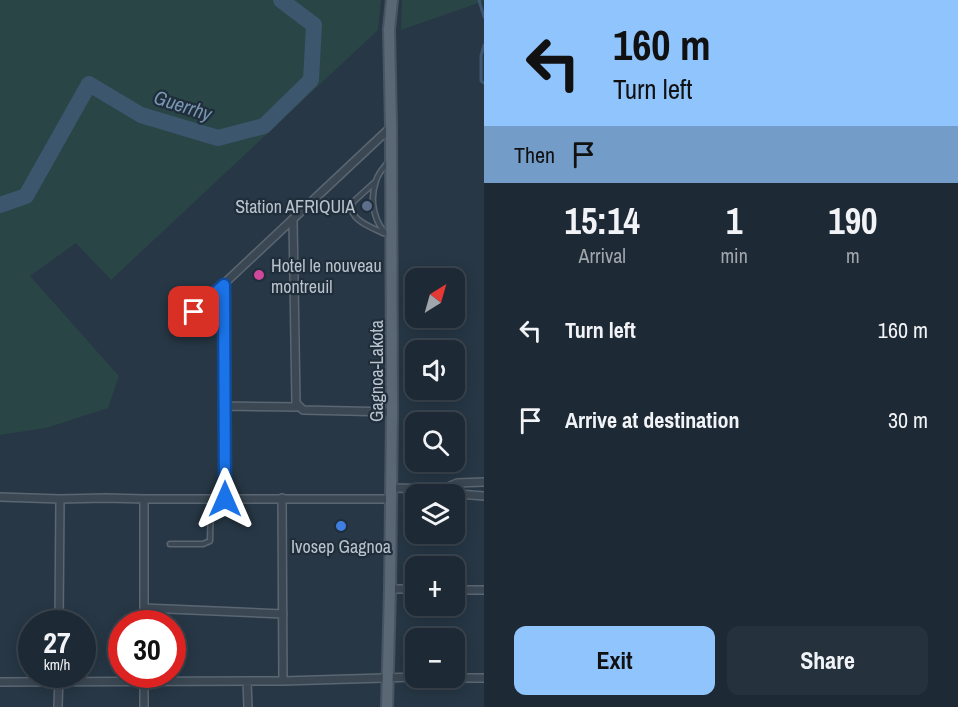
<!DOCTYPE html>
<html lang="en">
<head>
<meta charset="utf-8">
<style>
  :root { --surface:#1d2934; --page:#25313c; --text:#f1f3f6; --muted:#a0a6ac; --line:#3b454f; --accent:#90c4fc }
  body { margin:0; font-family:"Archivo Narrow",sans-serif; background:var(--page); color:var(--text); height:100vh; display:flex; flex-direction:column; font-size:22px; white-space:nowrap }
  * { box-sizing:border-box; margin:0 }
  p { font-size:20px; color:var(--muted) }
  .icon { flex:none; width:33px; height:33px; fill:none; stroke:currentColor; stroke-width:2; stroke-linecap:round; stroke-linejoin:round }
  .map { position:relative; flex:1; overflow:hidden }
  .details { display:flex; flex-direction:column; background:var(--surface); width:474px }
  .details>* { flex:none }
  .hud { background:#90c4fc; color:#111; overflow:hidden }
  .needle { width:39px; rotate:37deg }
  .tools { position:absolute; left:405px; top:268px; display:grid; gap:12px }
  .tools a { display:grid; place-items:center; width:60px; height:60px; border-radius:12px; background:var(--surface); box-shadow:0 3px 15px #0003,0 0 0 2px var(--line); font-size:30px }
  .speed { position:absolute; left:18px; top:610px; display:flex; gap:12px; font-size:30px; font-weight:700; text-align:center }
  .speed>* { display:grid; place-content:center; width:78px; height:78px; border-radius:50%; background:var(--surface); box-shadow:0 3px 15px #0003,0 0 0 2px var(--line); line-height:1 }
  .speed small { font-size:15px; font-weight:400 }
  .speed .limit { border:9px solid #d22; background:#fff; color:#111 }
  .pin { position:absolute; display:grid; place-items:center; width:51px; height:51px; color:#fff; margin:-26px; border-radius:12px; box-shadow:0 3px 9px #0006 }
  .me { position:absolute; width:66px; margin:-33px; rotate:0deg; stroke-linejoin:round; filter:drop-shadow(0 0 4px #0008) }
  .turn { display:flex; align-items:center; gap:21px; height:126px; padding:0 30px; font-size:27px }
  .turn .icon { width:78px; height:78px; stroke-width:2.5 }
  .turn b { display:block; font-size:42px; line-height:51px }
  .then { display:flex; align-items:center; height:57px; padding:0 30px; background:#0003; gap:12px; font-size:22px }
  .eta { display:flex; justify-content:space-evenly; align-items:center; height:102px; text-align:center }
  .eta b { font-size:36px; font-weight:700; line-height:42px }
  .primary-button { display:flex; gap:12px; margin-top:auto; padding:12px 30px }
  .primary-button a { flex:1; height:69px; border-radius:12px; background:var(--accent); color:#111; font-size:24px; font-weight:700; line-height:69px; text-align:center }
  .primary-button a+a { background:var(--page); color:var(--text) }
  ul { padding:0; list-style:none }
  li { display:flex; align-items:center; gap:18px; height:90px; padding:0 30px }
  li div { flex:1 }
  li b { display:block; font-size:22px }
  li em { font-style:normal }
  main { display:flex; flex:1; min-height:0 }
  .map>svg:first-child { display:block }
</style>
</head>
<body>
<main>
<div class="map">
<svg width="484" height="707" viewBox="0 0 484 707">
  <rect width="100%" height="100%" fill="#273745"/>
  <path fill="#294546" d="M0 0H381L378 30 111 280 76 243 30 276 119 376 108 408 46 428 0 435Z
    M402 0H484V1L401 30Z"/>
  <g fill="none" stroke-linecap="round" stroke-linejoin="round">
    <path stroke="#3c566e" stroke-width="3" d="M479 0 484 17
      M484 45 481 56V81L484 83"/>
    <path stroke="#3c566e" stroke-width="16" d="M0 205 26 196 89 84 141 115 218 138 264 126 311 80 314 25 281 0"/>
    <defs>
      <path id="service" d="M389 161C384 167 378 173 376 181 369 200 374 225 390 237
        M375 182 353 202C346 219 371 227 383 233
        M170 544H203L210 541 211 499"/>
      <path id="minor" d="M293 220 296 403 303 410 392 412
        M224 285 225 499
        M179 326 391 127
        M225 406 299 407
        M392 488 443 489 459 494 484 496
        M443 489 457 483 484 482
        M0 497 60 499 106 498 144 499H391
        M282 498 283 681
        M390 589H416
        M454 590H484
        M144 608 283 614
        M59 624 60 499
        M144 624V499
        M454 678H484
        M247 681 248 707
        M0 682 283 681 416 677
        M58 707 59 675
        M144 707V675"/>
      <path id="primary" d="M387 707 390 589 392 412 391 127 389 29 392 0"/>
    </defs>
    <use href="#service" stroke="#5a6672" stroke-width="7"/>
    <use href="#minor" stroke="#5a6672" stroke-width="10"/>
    <use href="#primary" stroke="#485461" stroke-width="14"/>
    <use href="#service" stroke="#3b4854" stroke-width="4"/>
    <use href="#minor" stroke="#3b4854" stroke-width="7"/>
    <use href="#primary" stroke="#5a6774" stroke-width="10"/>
  </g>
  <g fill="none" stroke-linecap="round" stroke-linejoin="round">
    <defs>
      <path id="route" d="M194 312 224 285 225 499"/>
    </defs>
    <use href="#route" stroke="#114b97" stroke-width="15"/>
    <use href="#route" stroke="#1a73e8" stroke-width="10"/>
  </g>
  <circle fill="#5c6f8a" stroke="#202d3a" stroke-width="2" cx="367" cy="206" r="6"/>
  <circle fill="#d1479c" stroke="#202d3a" stroke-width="2" cx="259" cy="275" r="6"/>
  <circle fill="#3f7fe0" stroke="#202d3a" stroke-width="2" cx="341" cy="526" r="6"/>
  <g text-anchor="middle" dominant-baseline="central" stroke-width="4.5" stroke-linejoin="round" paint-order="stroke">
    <g font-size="18" fill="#b9c3ce" stroke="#202d3a" text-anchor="end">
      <text x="355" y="206">Station AFRIQUIA</text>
      <text x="271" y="265" text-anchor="start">Hotel le nouveau<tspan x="271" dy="21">montreuil</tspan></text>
      <text x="341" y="546" text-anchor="middle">Ivosep Gagnoa</text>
    </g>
    <g font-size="18" fill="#b9c3ce" stroke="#202d3a">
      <text transform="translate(376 371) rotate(-90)">Gagnoa-Lakota</text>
    </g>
    <g font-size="20" font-style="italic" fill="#7896b1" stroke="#202d3a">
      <text transform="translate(183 105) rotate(18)">Guerrhy</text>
    </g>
  </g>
</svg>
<div class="tools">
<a><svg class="needle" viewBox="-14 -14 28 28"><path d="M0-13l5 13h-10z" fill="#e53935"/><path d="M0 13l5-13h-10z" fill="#a0a6ac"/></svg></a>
<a><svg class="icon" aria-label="sound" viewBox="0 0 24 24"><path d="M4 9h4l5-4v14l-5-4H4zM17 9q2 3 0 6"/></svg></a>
<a><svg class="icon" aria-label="search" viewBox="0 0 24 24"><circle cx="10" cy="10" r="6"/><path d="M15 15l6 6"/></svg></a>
<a><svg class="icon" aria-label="layers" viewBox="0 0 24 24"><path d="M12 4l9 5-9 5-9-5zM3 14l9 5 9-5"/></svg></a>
<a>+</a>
<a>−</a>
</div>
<div class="speed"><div>27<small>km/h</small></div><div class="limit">30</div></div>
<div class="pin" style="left:194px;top:312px;background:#d93025"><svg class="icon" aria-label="arrive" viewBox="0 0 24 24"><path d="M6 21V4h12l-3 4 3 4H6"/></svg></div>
<svg class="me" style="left:225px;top:499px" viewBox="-20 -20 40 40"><path d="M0-17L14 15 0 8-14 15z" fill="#1a73e8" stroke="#fff" stroke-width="4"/></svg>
</div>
<section class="details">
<div class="hud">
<div class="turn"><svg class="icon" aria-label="left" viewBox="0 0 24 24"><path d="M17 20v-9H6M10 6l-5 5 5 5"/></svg><div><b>160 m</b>Turn left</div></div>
<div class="then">Then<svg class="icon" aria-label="arrive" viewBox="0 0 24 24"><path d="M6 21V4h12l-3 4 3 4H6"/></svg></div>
</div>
<div class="eta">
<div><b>15:14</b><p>Arrival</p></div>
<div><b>1</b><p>min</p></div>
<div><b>190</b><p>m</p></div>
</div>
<ul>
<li><svg class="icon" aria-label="left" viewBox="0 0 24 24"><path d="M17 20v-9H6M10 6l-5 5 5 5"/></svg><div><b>Turn left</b></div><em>160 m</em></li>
<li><svg class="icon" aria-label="arrive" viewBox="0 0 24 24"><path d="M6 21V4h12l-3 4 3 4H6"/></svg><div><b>Arrive at destination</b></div><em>30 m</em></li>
</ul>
<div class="primary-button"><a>Exit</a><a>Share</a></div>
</section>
</main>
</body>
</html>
